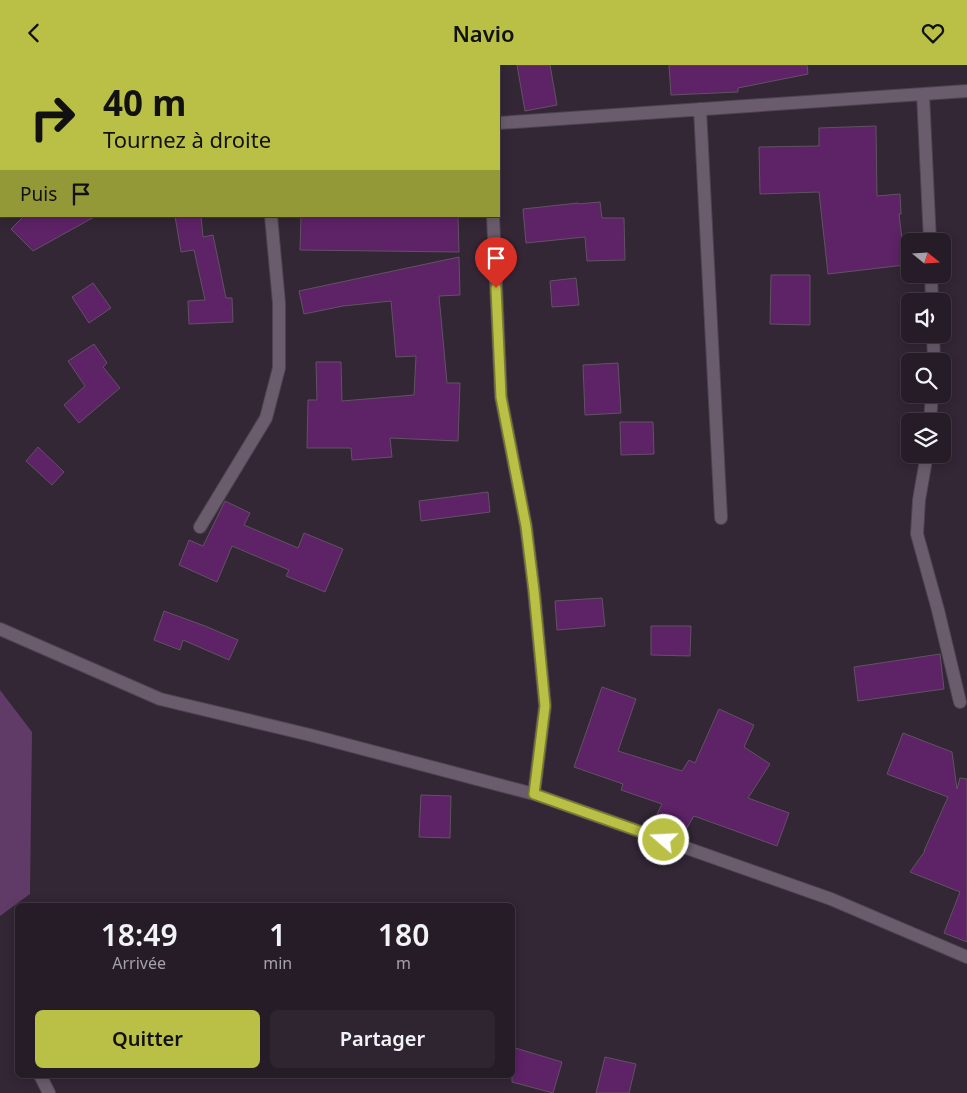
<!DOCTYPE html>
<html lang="fr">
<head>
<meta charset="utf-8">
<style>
  :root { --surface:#261c28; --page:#2e2530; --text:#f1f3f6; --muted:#a4a1a8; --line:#423a45; --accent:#bac045 }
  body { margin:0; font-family:"Noto Sans",sans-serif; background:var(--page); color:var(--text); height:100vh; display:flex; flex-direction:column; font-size:19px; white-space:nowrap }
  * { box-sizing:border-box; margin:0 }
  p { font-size:16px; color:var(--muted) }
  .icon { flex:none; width:28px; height:28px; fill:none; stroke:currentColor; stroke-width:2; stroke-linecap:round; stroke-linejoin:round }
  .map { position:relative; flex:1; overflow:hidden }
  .details { position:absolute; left:15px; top:838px; width:500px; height:175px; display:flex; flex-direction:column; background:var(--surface); border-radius:8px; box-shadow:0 2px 12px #0003,0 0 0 1px var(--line) }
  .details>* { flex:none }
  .top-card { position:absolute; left:0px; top:0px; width:500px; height:152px; box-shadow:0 2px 12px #0003,0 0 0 1px var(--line); background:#bac045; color:#111; overflow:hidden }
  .needle { width:32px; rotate:108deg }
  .controls { position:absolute; left:901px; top:168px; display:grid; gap:10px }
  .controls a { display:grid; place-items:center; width:50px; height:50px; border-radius:8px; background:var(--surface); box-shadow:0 2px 12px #0003,0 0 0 1px var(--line); font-size:25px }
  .pin { position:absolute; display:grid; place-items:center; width:42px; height:42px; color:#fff; margin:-51px -21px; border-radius:50% 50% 50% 0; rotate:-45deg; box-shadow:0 0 5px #0007 }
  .pin .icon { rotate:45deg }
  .me { position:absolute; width:55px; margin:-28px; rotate:289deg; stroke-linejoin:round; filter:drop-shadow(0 0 4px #0008) }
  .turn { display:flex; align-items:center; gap:18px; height:105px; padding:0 20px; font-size:22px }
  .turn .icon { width:65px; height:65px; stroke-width:2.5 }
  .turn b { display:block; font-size:35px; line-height:42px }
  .then { display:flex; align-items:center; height:48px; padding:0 20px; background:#0003; gap:10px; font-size:19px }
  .eta { display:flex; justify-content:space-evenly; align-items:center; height:85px; text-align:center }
  .eta b { font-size:30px; font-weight:600; line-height:35px }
  .primary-button { display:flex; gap:10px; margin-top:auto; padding:10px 20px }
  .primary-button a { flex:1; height:58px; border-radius:8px; background:var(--accent); color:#111; font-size:20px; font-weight:600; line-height:58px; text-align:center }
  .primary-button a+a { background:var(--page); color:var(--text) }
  header { display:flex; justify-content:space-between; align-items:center; height:65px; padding:0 20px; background:var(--accent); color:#111; font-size:22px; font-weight:600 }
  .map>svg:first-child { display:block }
</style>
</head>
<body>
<header><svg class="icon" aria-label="back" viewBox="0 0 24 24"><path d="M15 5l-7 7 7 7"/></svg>Navio<svg class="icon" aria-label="heart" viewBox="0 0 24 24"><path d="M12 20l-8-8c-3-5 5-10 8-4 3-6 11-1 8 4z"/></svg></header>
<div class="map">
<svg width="967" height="1028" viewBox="0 0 967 1028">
  <rect width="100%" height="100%" fill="#332635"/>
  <path fill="#613b67" d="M0 625 32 667 30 829 0 851Z"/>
  <path fill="#5e2267" stroke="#615363" d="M517 0H550L557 40 525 46Z
    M669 0H807L808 9 738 23V27L671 30Z
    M876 61 877 131 900 129 901 149H899L905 200 828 209 819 127 760 129 759 82 819 81V63Z
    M600 137 602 153H624L625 195 587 196 585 172 526 178 523 144 578 138V139Z
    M24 151H96L33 186 11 164Z
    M175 151H201L203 172 213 170 226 233H232L233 257 189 259 188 236 205 235 194 185 181 187Z
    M301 151H458L459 187 300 185Z
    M459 192 460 230 439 231 447 318H460L458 376 390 373 392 392 352 395 351 383H307L308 335H317L316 297H341L342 336 414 330 416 291 396 292 391 236 343 241 304 249 299 226Z
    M771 210H810V260L770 259Z
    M576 213 579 240 552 242 550 216Z
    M93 218 111 243 89 258 72 232Z
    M94 279 107 298 103 302 120 323 79 358 64 340 85 321 68 296Z
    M618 298 621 348 585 350 583 300Z
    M620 357H653L654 389 621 390Z
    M38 382 64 407 52 420 26 396Z
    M488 427 490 447 421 456 419 436Z
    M225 436 250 448 244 460 298 483 304 468 343 484 325 527 286 511 289 505 232 481 217 517 179 500 189 475 203 481Z
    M602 533 605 561 557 565 555 536Z
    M164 546 205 561 238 575 229 595 183 575 180 585 154 575Z
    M651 561H691L690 591 651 590Z
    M940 589 944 624 858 636 854 602Z
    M602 622 636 634 618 686 682 706 689 695 695 698 719 644 754 660 744 682 770 699 748 733 789 748 777 781 694 751 685 766 657 749 662 739 621 725 623 719 574 702Z
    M903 668 952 687 957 724 960 713 967 714V877L944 868 960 827 910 807 925 786H924L948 732 887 709Z
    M421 730 451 731 450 773 419 772Z
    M512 982 562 997 553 1028 512 1017Z
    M605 992 636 999 629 1028H596Z"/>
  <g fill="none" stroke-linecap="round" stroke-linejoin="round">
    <defs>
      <path id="minor" d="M485 0V1
        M923 29 930 176
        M700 44 721 453
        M499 58 967 26
        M0 138 1 137
        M493 151 501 332 526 461 534 526 545 641 534 729
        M931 209 932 236
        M933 269 934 296
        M930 356 932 329
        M927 389 919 435 917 469 938 545 960 637
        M200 462 266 353 279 303V238L271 151
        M0 564 160 634 310 670 534 729 831 834 967 892
        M40 1010 49 1028"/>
    </defs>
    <use href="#minor" stroke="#4e4450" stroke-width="14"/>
    <use href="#minor" stroke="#6a5c6d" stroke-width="12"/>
  </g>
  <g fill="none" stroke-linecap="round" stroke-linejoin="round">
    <defs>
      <path id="route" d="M496 223 501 332 526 461 534 526 545 641 534 729 664 775"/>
    </defs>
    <use href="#route" stroke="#797d2d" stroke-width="12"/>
    <use href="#route" stroke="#bac045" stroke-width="9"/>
  </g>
</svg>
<div class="controls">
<a><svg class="needle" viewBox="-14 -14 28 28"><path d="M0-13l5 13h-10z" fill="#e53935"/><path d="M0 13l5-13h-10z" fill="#a4a1a8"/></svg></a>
<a><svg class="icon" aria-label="sound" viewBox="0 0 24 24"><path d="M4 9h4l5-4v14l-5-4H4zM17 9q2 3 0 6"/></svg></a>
<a><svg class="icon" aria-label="search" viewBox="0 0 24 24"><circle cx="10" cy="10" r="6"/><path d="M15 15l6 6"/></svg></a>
<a><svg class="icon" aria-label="layers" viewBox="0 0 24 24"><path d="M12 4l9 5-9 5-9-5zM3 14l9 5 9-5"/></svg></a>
</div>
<div class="pin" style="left:496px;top:223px;background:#d93025"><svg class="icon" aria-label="arrive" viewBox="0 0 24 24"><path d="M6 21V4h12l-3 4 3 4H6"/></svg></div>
<svg class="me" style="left:664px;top:775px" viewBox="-20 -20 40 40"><circle r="17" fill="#bac045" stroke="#fff" stroke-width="3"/><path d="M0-11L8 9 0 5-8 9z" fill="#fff"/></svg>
<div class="top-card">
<div class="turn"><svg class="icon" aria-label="right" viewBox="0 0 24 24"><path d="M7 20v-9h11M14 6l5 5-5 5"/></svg><div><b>40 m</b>Tournez à droite</div></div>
<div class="then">Puis<svg class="icon" aria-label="arrive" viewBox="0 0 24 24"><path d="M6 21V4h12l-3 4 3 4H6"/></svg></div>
</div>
<section class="details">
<div class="eta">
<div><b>18:49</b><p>Arrivée</p></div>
<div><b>1</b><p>min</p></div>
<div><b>180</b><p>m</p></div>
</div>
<div class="primary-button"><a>Quitter</a><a>Partager</a></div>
</section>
</div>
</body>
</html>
